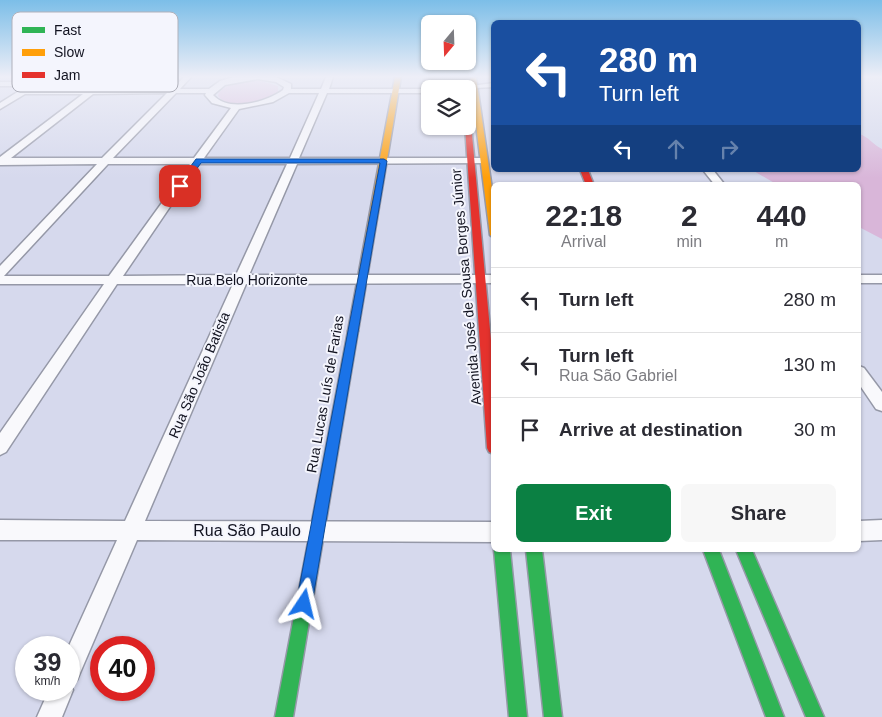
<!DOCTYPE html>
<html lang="en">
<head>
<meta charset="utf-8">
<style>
  :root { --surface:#fff; --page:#f7f7f7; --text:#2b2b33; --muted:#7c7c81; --line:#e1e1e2; --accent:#0b8043 }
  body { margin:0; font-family:Arial,sans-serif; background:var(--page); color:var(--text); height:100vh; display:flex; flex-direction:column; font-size:19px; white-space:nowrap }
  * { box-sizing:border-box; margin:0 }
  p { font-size:16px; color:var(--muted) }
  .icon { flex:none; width:28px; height:28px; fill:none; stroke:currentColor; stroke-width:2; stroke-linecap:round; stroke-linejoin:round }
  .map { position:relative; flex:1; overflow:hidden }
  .side { position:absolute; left:491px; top:182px; width:370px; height:370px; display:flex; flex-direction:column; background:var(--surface); border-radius:8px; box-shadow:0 1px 4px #0004 }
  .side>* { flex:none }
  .guide { position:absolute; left:491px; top:20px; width:370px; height:152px; border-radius:8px; box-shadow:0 1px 4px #0004; background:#1a4fa0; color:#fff; overflow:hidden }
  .needle { width:32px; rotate:199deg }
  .fabs { position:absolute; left:421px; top:15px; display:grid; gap:10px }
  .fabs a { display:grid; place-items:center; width:55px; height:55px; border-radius:8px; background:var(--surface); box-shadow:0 1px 4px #0004; font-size:25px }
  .speed { position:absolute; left:15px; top:636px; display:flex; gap:10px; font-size:25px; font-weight:700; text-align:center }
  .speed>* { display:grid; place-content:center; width:65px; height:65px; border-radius:50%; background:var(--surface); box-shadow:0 1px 4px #0004; line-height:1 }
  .speed small { font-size:12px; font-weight:400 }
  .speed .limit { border:8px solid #d22; background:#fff; color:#111 }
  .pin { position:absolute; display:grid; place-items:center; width:42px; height:42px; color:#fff; margin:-21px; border-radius:10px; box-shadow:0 2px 8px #0006 }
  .me { position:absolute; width:55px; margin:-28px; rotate:10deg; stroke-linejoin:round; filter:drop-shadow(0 0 4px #0008) }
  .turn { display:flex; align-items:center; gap:18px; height:105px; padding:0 25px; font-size:22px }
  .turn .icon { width:65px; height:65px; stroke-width:2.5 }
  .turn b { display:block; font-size:35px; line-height:42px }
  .lanes { display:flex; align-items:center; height:48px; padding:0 25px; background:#0003; justify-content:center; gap:25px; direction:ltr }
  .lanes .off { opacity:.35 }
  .eta { display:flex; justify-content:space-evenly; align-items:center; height:85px; text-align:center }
  .eta b { font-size:30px; font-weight:700; line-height:35px }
  .cta { display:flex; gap:10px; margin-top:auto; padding:10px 25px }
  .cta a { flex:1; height:58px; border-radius:8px; background:var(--accent); color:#fff; font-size:20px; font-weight:700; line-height:58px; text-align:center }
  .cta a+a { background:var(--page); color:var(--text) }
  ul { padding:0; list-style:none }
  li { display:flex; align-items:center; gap:15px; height:65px; padding:0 25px; border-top:1px solid var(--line) }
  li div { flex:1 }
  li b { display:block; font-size:19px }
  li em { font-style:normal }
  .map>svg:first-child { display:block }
</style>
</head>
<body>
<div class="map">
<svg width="882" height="717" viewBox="0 0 882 717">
  <rect width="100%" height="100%" fill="#d6d9ed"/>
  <path fill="#d9b6d9" d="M261 81 278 86V93C265 103 229 111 218 96L219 92C230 82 247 81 261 81Z
    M859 134C868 136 873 145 882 149V239L859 227V185H778L752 170H859Z"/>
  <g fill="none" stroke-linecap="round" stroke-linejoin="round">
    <defs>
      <path id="street" d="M40 77H49L32 90 89 89 105 77H113L99 89H172L184 77H191L180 89H209L220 81 234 77H276L291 84V89H321L326 77H333L329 89H430V93H327L299 158H483L486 159V163L297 164 249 275H494V283L246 284 145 521 494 522V542L137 540 77 680 70 683 73 690 62 717H37L49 690H69L68 648 117 540H0V520L125 521 233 284H117L6 452 0 455V433L104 284H0V266L97 164 0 165V157L83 94H25L0 109V103L27 86H0V82H34ZM258 79 276 82 284 87 283 90C266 102 229 113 213 95L225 85ZM167 93 102 158H11L93 94ZM176 93H206L205 95 212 103 231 108 194 158H113ZM289 93H319L290 158H204L239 109 273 102ZM108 164H190L109 276H4ZM199 164H287L236 275 123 276Z
        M494 83V87L474 88 470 86Z
        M703 170H713L725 185H715Z
        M859 275H882V283H859Z
        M859 366 864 368 882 392V411L876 409 859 384Z
        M882 520V540L859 541V521Z"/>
      <path id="fast" d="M353 327 358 331 293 717H275L348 331Z
        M494 550H510L527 717H509Z
        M526 550H542L562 717H544Z
        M703 550H719L784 717H766Z
        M736 550H752L824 717H806Z"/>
      <path id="slow" d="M395 77H401L358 331 353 335 348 331Z
        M470 77H476L494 203V238L490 235Z"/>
      <path id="jam" d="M468 122 471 124 494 373V454L489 452 487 448 465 126H468Z
        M580 170H588L594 185H586Z"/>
    </defs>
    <use href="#street" stroke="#9598a7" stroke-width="3"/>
    <use href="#fast" stroke="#9598a7" stroke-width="3"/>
    <use href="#slow" stroke="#9598a7" stroke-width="3"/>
    <use href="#jam" stroke="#9598a7" stroke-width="3"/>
    <use href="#street" fill="#f9f9fc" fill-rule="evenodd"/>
    <use href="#fast" fill="#30b455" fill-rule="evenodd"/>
    <use href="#slow" fill="#ff9f0a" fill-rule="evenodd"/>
    <use href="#jam" fill="#e5322d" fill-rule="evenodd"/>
  </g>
  <linearGradient id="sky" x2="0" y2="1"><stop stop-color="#7cbee8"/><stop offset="0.43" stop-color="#edeef7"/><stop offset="1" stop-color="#edeef7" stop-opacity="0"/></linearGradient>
  <rect width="882" height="178" fill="url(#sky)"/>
  <path fill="#1a73e8" stroke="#114b97" d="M196 159H384L387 161 312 604 310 610 304 613 298 610 296 604 380 163H201L182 188H177L176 186Z"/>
  <g text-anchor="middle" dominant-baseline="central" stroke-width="4" stroke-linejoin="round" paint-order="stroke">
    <g font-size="14" fill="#121320" stroke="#f4f5fd">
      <text x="247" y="280">Rua Belo Horizonte</text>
      <text transform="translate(466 287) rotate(-95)">Avenida José de Sousa Borges Júnior</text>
      <text transform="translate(199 375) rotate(-67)">Rua São João Batista</text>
      <text transform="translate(325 394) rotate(-80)">Rua Lucas Luís de Farias</text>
    </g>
    <g font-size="16" fill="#121320" stroke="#f4f5fd">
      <text x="247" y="530">Rua São Paulo</text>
    </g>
  </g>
  <rect x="12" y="12" width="166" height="80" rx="8" fill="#f4f5fd" stroke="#b0b1bb" stroke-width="1"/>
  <rect x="22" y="27" width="23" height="6" fill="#30b455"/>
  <rect x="22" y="49" width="23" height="7" fill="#ff9f0a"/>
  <rect x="22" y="72" width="23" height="6" fill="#e5322d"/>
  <g font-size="14" fill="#121320">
    <text x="54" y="35">Fast</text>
    <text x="54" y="57">Slow</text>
    <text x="54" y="80">Jam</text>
  </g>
</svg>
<div class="fabs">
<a><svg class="needle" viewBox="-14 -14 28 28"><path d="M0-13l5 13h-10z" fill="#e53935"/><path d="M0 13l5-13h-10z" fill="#7c7c81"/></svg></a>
<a><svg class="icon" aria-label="layers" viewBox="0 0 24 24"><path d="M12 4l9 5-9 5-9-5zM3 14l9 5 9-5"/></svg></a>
</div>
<div class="speed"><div>39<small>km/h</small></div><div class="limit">40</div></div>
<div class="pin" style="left:180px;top:186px;background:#d93025"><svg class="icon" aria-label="arrive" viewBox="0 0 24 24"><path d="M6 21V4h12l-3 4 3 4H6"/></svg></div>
<svg class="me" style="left:304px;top:604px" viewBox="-20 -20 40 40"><path d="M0-17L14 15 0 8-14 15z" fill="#1a73e8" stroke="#fff" stroke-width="4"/></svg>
<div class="guide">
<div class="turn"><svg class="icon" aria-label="left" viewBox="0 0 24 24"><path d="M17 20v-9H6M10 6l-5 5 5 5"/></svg><div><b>280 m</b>Turn left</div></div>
<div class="lanes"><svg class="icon" aria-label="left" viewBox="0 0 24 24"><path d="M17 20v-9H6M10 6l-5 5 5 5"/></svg><svg class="icon off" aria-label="ahead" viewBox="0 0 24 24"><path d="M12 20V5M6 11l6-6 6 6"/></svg><svg class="icon off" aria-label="right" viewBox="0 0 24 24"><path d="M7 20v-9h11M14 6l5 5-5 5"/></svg></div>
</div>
<section class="side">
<div class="eta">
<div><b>22:18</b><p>Arrival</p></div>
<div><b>2</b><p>min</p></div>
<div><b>440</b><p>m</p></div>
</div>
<ul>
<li><svg class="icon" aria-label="left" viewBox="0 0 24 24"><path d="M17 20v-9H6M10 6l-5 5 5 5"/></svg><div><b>Turn left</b></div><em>280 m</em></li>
<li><svg class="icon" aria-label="left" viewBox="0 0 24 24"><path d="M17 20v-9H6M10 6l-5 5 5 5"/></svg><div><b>Turn left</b><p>Rua São Gabriel</p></div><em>130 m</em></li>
<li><svg class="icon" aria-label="arrive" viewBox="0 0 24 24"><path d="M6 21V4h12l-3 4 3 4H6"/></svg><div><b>Arrive at destination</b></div><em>30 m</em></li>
</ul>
<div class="cta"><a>Exit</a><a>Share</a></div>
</section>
</div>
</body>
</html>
